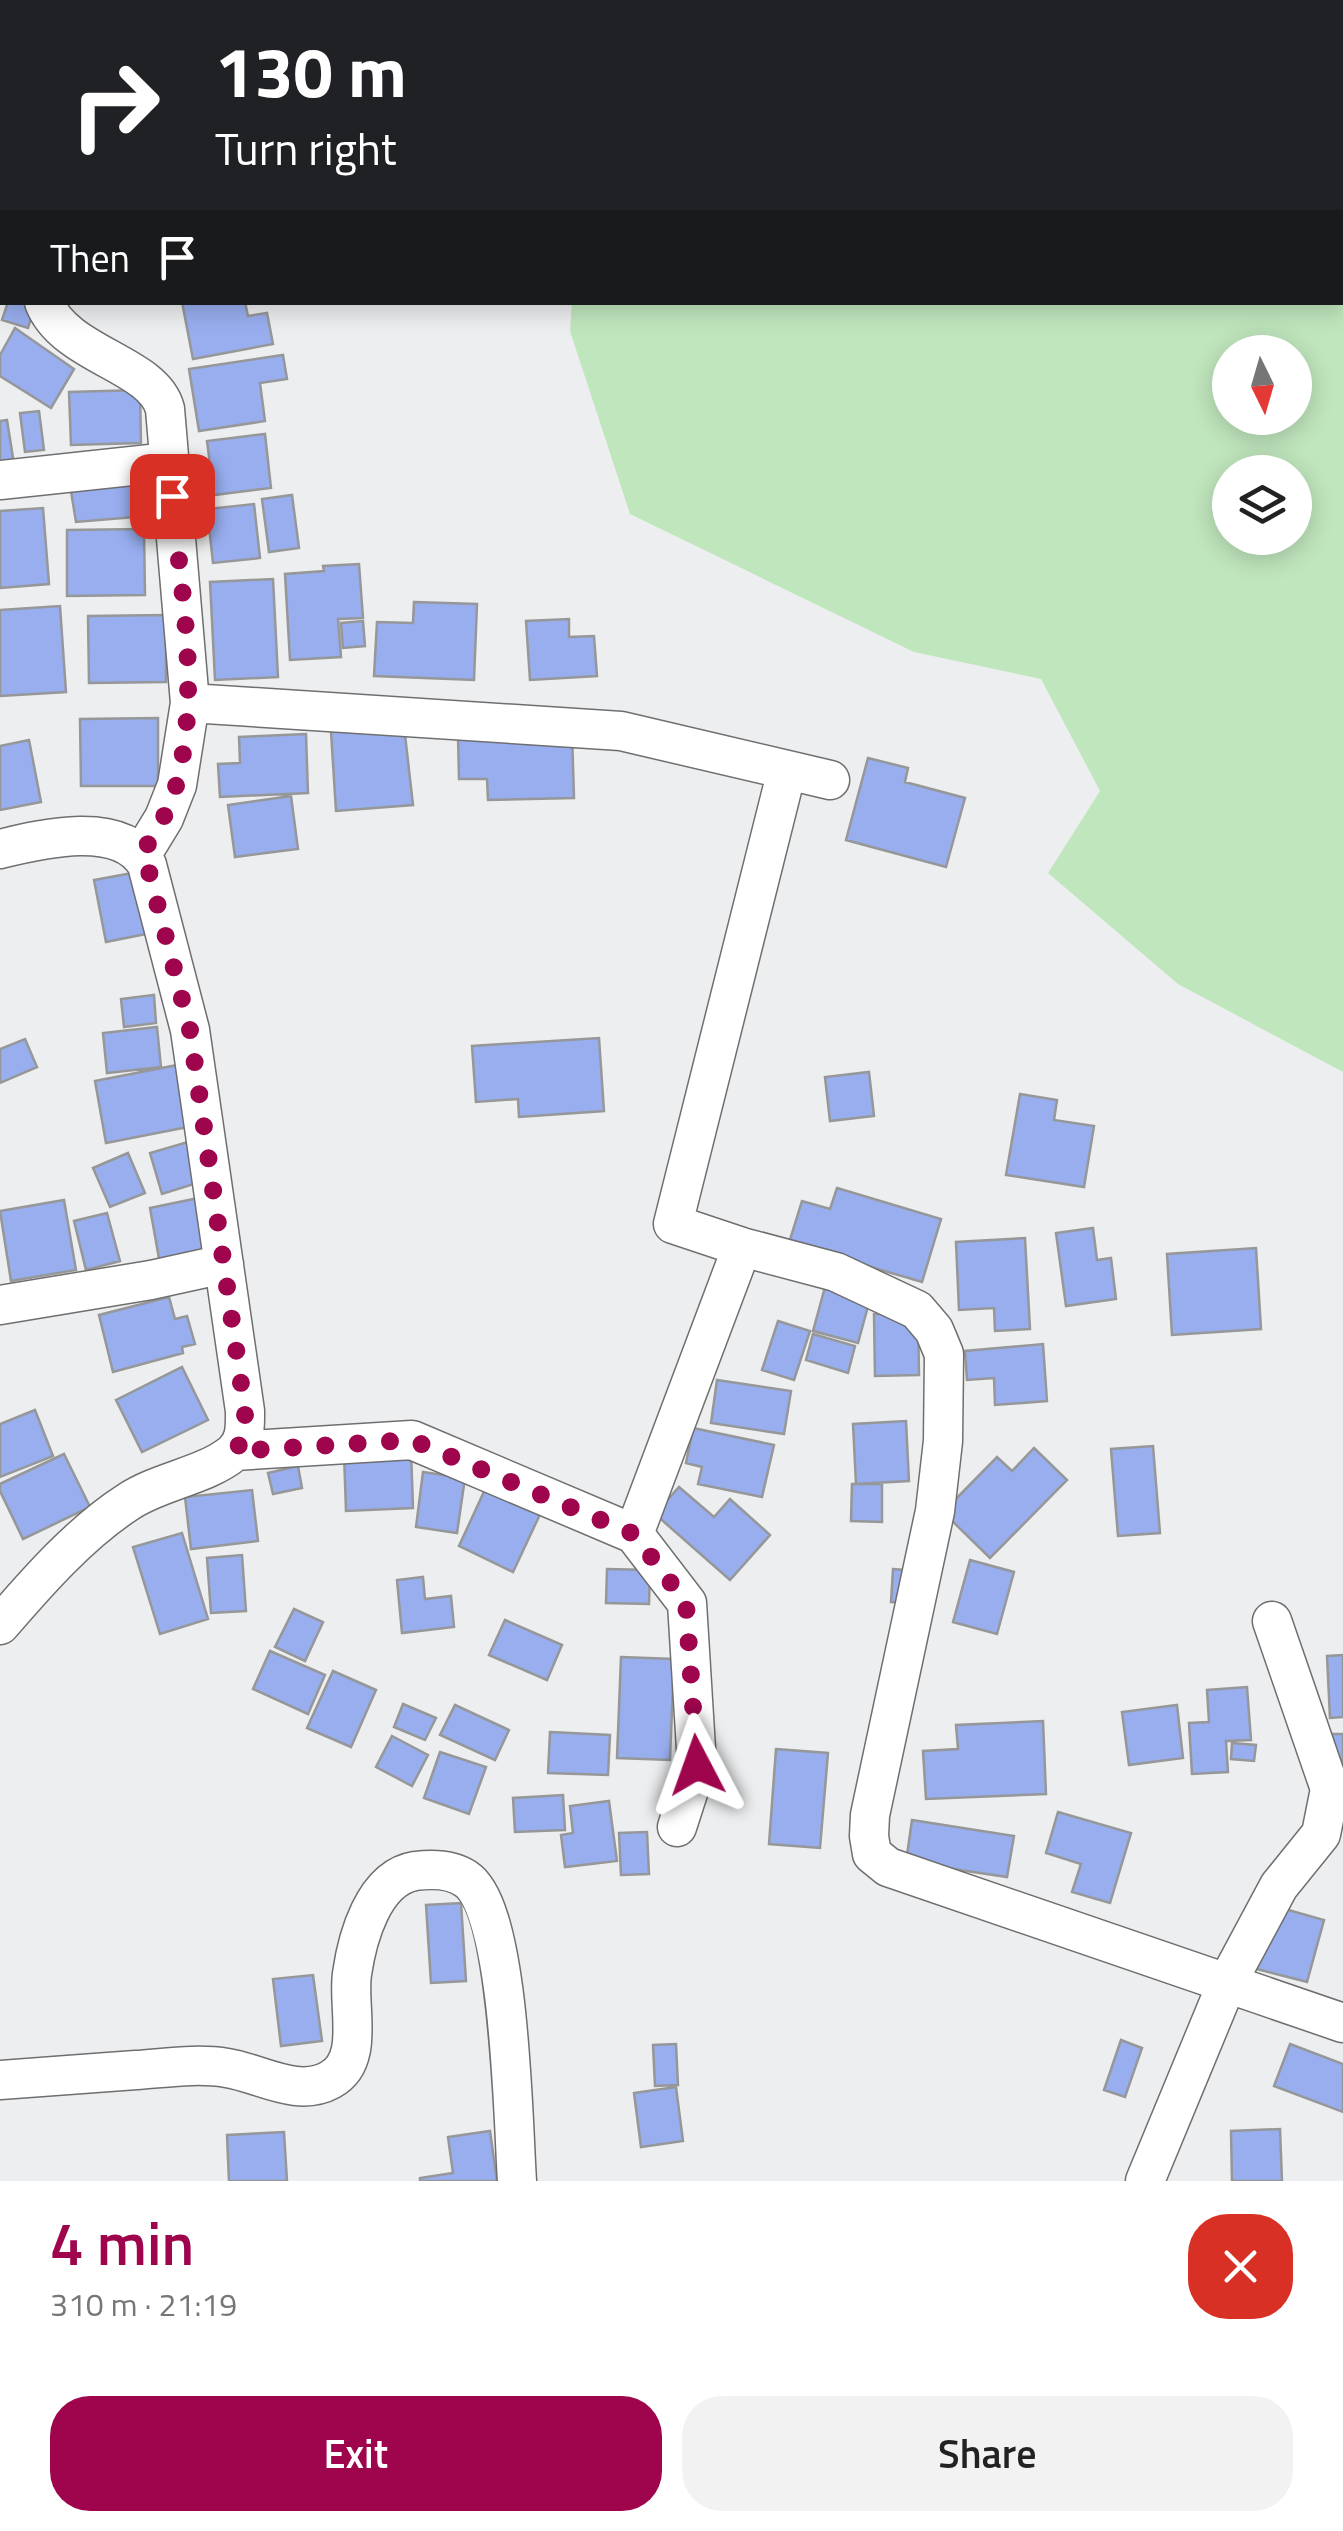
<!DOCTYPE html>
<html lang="en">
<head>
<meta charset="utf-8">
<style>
  :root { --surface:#fff; --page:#f2f2f2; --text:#222; --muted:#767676; --accent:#9e054d }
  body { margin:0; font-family:"Titillium Web",sans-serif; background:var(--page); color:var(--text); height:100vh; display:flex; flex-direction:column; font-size:38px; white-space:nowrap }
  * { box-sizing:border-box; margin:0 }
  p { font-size:32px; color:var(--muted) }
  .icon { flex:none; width:55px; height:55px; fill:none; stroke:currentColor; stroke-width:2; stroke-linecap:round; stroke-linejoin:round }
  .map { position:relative; height:2181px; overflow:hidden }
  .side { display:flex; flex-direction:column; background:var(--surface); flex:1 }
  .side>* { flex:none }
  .hud { position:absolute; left:0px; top:0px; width:1345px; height:305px; box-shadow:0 5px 25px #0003; background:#202124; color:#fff; overflow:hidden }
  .needle { width:65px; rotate:175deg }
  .buttons { position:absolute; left:1212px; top:335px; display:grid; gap:20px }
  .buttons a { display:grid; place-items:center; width:100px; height:100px; border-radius:50%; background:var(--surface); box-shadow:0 5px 25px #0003; font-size:50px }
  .pin { position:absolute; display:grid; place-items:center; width:85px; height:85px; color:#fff; margin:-42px; border-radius:20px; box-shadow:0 5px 15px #0006 }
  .me { position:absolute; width:110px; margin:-55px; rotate:356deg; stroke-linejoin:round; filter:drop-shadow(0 0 8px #0008) }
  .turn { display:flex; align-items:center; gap:35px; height:210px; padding:0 50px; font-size:45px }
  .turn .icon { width:130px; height:130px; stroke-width:2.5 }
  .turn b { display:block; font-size:70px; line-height:85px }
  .then { display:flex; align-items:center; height:95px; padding:0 50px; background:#0003; gap:20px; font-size:38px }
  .round { display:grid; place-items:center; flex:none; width:105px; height:105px; border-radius:40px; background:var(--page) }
  .head { display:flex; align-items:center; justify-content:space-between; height:170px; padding:0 50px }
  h1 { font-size:60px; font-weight:600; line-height:75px; color:var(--accent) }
  .action { display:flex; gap:20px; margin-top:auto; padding:20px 50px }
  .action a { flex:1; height:115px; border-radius:40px; background:var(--accent); color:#fff; font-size:40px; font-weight:600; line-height:115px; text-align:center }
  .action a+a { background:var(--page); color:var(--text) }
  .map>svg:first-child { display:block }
</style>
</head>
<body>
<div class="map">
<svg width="1343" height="2181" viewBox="0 0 1343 2181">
  <rect width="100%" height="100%" fill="#edeeef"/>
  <path fill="#c0e6bd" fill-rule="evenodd" d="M418 0H1343V1072L1178 984 1048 873 1100 791 1041 679 914 652 630 514 570 331 572 302H1342V2H418ZM1230 352H1295V418H1230ZM1230 472H1295V538H1230Z"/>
  <path fill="#98aeef" stroke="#969798" stroke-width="2.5" d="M0 166H2L0 238Z
    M8 302H36L28 328 2 320Z
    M182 302H245L248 316 267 313 273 344 193 359Z
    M15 328 74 369 51 408 0 376V355Z
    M283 355 287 379 260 383 265 421 199 431 189 369Z
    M140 390 141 443 71 445 69 392Z
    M39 411 44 450 25 452 20 413Z
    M7 420 14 464 0 467V421Z
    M265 434 271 488 214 495 207 441Z
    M156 469 158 515 76 522 69 479Z
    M292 495 299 548 269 552 262 499Z
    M254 504 260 558 213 563 207 509Z
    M43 508 49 584 0 588V511Z
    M144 529 145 595 67 596V530Z
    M359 564 363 618 338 619 341 657 290 660 285 574 324 571 323 566Z
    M273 579 278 677 215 680 210 582Z
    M414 602 477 604 474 680 374 676 377 622 413 623Z
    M60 606 66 692 0 696V610Z
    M166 615V682L89 683 88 616Z
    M569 619V637L594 636 597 676 530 680 526 621Z
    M363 621 365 646 343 648 341 623Z
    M158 718V786H81L80 719Z
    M404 726 413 805 336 811 331 732Z
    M572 732 574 798 488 800 487 779H459L458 735Z
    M306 734 308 793 220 797 218 764 240 763 239 737Z
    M29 740 41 802 0 810V746Z
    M868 758 908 768 905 782 965 798 946 867 846 840Z
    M291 796 298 849 235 857 228 805Z
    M138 872 151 933 106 942 94 880Z
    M154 995 156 1023 124 1027 121 999Z
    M157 1027 161 1067 107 1073 103 1033Z
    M599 1038 604 1111 519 1117 518 1099 476 1102 472 1046Z
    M25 1039 37 1067 0 1083V1049Z
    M182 1064 193 1126 106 1143 95 1081Z
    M869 1072 874 1116 830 1121 825 1077Z
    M1020 1094 1057 1100 1054 1120 1094 1126 1084 1187 1006 1175Z
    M198 1139 210 1179 162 1194 150 1153Z
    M128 1153 145 1193 110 1207 93 1168Z
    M837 1188 941 1219 922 1282 789 1243 802 1201 830 1209Z
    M203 1197 215 1254 160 1264 150 1208Z
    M64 1200 76 1270 11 1281 0 1211Z
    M107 1213 120 1261 86 1270 74 1221Z
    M1093 1228 1097 1260 1111 1258 1116 1299 1066 1306 1056 1233Z
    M1025 1238 1030 1329 995 1331 994 1308 959 1310 956 1242Z
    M1256 1248 1261 1329 1172 1335 1167 1254Z
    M825 1287 870 1299 858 1343 813 1331Z
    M169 1297 175 1319 187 1316 195 1344 182 1347 183 1353 113 1372 99 1315Z
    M918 1313 919 1375 875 1376 874 1314Z
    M778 1321 810 1331 794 1380 762 1370Z
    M813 1334 855 1346 848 1373 806 1360Z
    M1043 1344 1047 1401 995 1405 994 1378 967 1380 965 1351Z
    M182 1367 208 1420 142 1452 116 1400Z
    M717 1380 791 1391 784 1434 711 1423Z
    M35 1410 53 1456 0 1477V1424Z
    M906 1421 909 1481 856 1484 853 1424Z
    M693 1428 774 1445 762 1497 698 1484 702 1467 686 1463Z
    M1153 1446 1160 1533 1118 1536 1111 1449Z
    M1034 1448 1067 1480 990 1558 943 1512 997 1457 1012 1471Z
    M411 1450 413 1508 346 1511 344 1453Z
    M64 1454 90 1507 23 1539 0 1491V1484Z
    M298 1466 302 1488 273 1494 268 1473Z
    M423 1472 465 1478 457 1533 416 1527Z
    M488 1483 543 1508 513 1572 459 1546Z
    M852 1484H882V1522L851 1521Z
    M679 1487 714 1517 730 1499 770 1535 730 1580 655 1514Z
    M252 1490 258 1541 191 1549 185 1497Z
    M182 1533 208 1619 160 1634 133 1547Z
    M242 1555 246 1611 211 1613 207 1558Z
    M970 1560 1014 1572 997 1634 953 1622Z
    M607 1569 650 1570 649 1604 606 1603Z
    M893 1569 916 1571 914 1603 891 1602Z
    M423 1577 425 1599 451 1596 454 1627 402 1633 397 1580Z
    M294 1609 323 1622 305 1661 275 1647Z
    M505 1620 562 1645 547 1680 489 1655Z
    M270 1651 325 1675 308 1714 253 1689Z
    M1343 1655V1717L1330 1718 1327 1656Z
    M621 1657 674 1659 670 1760 617 1758Z
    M333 1671 376 1690 351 1747 307 1728Z
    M1247 1687 1251 1740 1226 1741 1228 1772 1192 1774 1189 1723 1209 1722 1207 1690Z
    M403 1704 436 1718 425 1740 394 1727Z
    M455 1705 509 1730 495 1760 440 1735Z
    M1177 1705 1183 1758 1129 1765 1122 1712Z
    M1043 1721 1046 1794 926 1799 923 1751 958 1749 956 1725Z
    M550 1732 610 1735 608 1775 548 1773Z
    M1328 1734H1343V1783Z
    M392 1736 428 1755 412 1786 376 1767Z
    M1232 1743 1256 1745 1254 1761 1231 1759Z
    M776 1749 828 1753 820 1848 769 1844Z
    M440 1752 486 1767 469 1814 424 1798Z
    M563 1795 565 1830 515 1832 513 1798Z
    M609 1801 617 1861 565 1867 561 1835 573 1833 570 1806Z
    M1058 1812 1131 1833 1110 1903 1072 1892 1081 1864 1046 1853Z
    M912 1820 1014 1836 1007 1877 906 1862Z
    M647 1832 649 1874 621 1875 619 1833Z
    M461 1903 466 1981 431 1983 426 1905Z
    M1271 1905 1324 1920 1307 1982 1253 1968Z
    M313 1975 322 2041 281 2046 273 1979Z
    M1121 2040 1142 2048 1125 2097 1104 2090Z
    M676 2044 678 2085 655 2086 653 2045Z
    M1290 2044 1343 2064V2112L1274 2086Z
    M676 2087 683 2141 641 2147 634 2093Z
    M1280 2129 1282 2181H1232L1231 2131Z
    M490 2131 497 2181H420V2178L453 2173 448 2137Z
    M284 2132 287 2181H229L227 2135Z"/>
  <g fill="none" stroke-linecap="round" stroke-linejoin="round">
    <defs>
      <path id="minor" d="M0 31H2
        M44 302C65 356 153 363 165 409L190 703 177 785 164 818 142 854
        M0 480 169 462
        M190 703 621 731 830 780
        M787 770 673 1224 742 1247 836 1272 917 1310 934 1330 944 1354 943 1441 935 1511 870 1815 869 1836 872 1854 888 1867 1343 2023
        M0 849C41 839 122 819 147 865L190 1030 245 1411C245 1427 246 1441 233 1453 205 1476 159 1481 128 1502 80 1533 37 1582 0 1625
        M0 1305 151 1280 224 1264
        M235 1451 412 1440 634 1534 742 1247
        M634 1534 687 1603 697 1765 677 1827
        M0 2080C45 2077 91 2073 136 2070 166 2068 197 2063 227 2068 260 2073 297 2098 330 2080 366 2061 347 2007 352 1974 357 1939 373 1878 415 1871 431 1869 452 1869 466 1879 511 1909 513 2124 517 2181
        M1145 2181 1227 1983 1279 1886 1321 1834 1330 1789 1272 1621"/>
    </defs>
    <use href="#minor" stroke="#6f6f70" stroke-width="41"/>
    <use href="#minor" stroke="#fff" stroke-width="38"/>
  </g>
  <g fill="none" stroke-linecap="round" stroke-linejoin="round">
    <path stroke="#9e054d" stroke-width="18" stroke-dasharray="0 32.4" d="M172 496C181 592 201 692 176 786 170 811 154 833 142 854L147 864 190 1030 245 1411V1436L235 1451 412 1440 634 1534 686 1603 697 1765"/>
  </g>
</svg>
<div class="buttons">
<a><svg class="needle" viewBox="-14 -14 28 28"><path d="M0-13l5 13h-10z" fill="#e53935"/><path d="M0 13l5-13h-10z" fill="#767676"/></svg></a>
<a><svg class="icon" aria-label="layers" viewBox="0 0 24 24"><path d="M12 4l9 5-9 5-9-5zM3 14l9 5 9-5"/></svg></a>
</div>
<div class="pin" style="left:172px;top:496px;background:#d93025"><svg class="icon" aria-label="arrive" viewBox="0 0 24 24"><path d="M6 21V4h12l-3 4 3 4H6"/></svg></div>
<svg class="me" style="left:697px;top:1765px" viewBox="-20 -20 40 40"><path d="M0-17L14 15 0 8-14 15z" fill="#9e054d" stroke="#fff" stroke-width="4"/></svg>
<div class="hud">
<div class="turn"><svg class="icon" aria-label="right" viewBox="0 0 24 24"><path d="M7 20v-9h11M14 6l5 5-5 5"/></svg><div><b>130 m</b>Turn right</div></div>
<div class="then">Then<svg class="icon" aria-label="arrive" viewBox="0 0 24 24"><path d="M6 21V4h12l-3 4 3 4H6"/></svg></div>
</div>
</div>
<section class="side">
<div class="head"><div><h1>4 min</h1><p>310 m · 21:19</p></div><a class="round" style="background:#d93025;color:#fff"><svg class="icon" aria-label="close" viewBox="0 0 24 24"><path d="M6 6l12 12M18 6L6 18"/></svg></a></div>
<div class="action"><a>Exit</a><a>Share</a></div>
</section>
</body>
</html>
